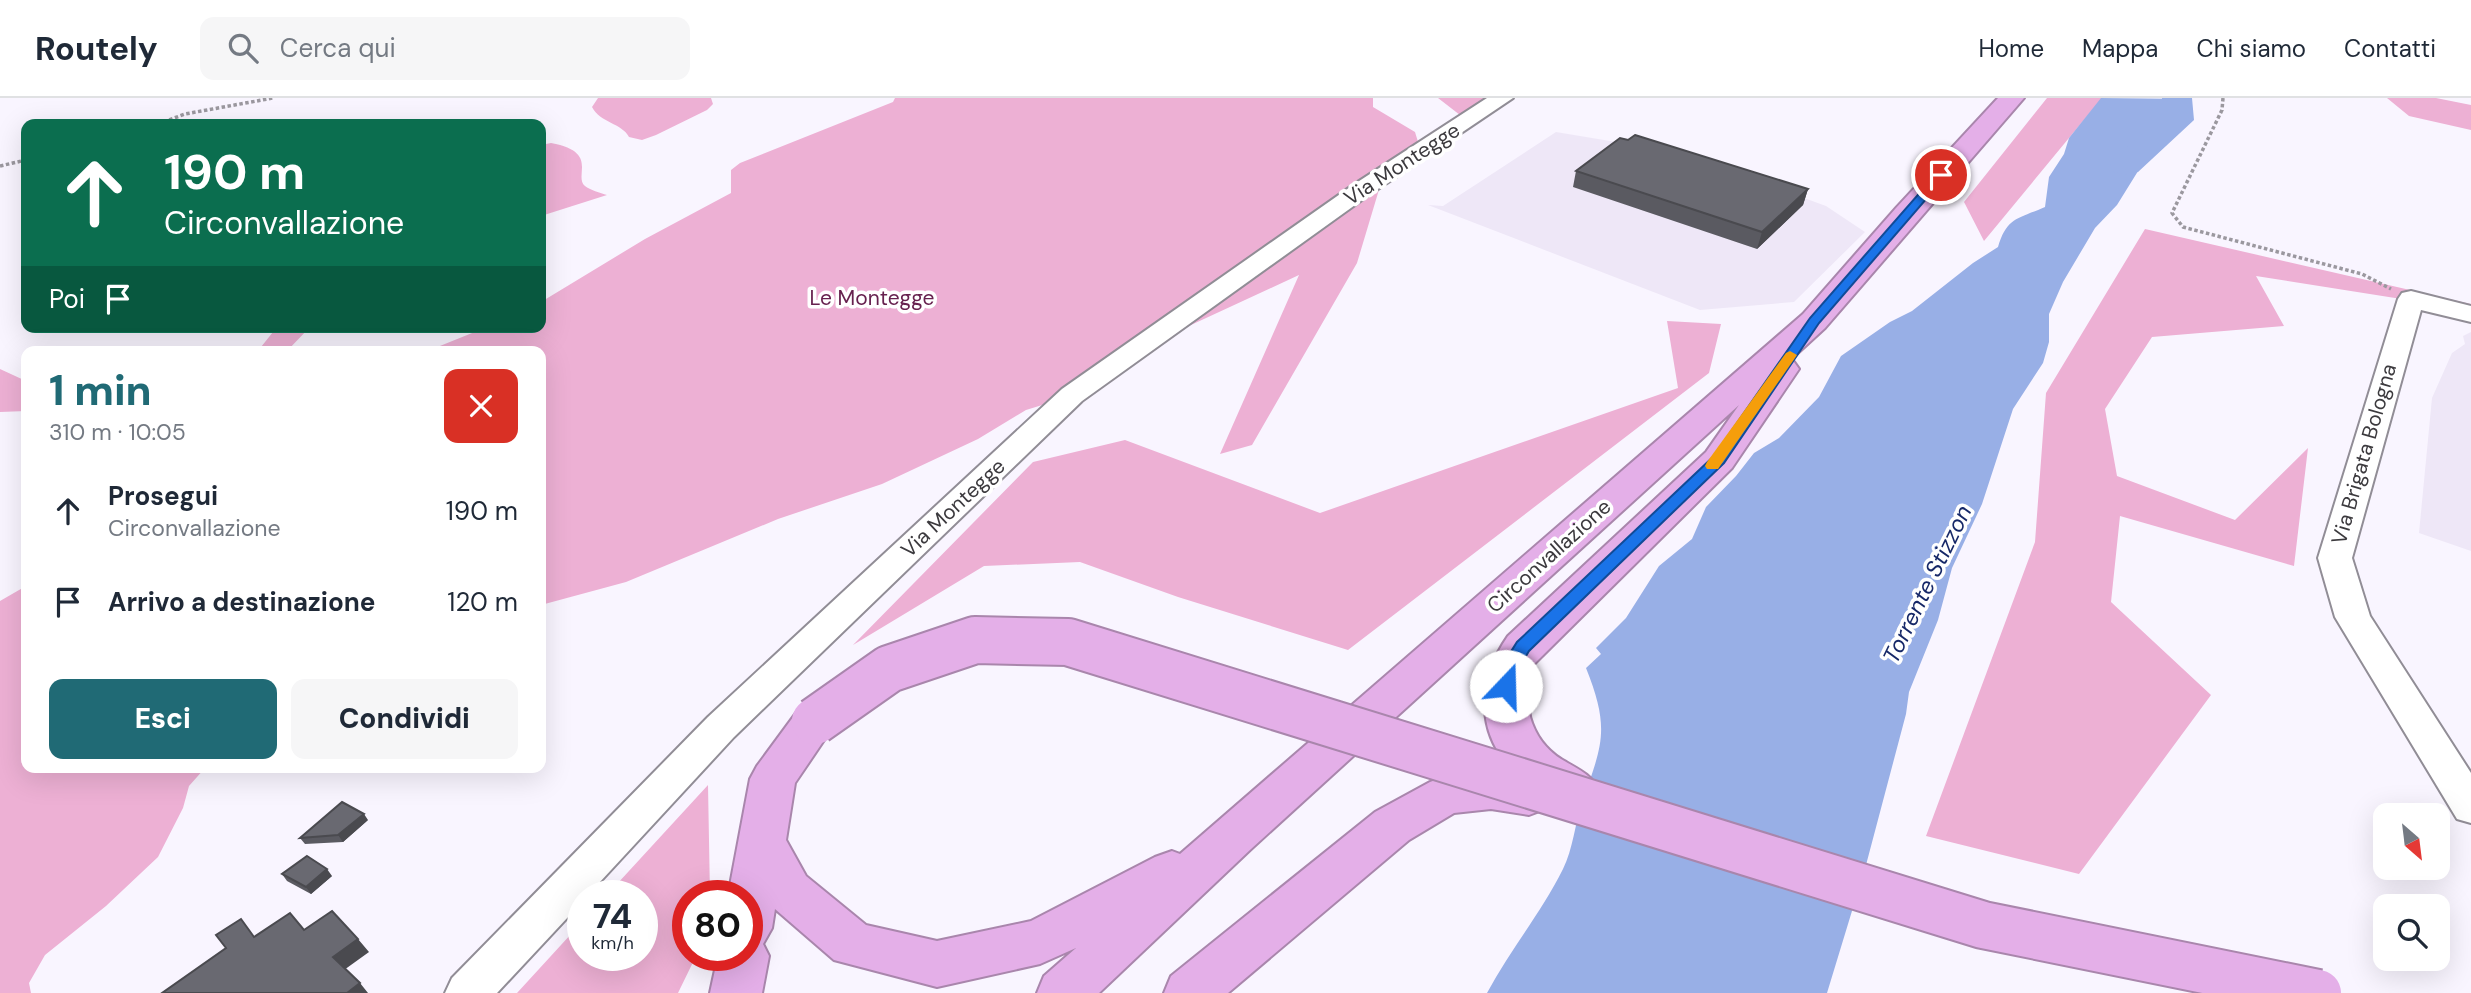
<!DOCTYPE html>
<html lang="it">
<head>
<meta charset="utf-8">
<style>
  :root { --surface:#fff; --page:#f6f6f7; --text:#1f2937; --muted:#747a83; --line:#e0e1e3; --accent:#206a75 }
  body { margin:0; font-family:"DM Sans",sans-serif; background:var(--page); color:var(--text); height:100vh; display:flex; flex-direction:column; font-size:26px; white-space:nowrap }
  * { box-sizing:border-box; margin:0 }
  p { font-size:23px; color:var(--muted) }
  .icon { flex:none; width:38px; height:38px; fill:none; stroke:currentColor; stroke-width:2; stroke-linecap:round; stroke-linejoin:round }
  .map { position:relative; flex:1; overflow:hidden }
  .panel { position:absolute; left:21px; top:248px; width:525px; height:427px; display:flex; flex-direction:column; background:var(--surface); border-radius:14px; box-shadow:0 7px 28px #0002 }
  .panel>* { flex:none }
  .guide { position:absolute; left:21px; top:21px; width:525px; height:214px; border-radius:14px; box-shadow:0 7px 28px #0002; background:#0b6e4f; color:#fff; overflow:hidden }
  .needle { width:46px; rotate:152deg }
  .tools { position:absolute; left:2373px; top:705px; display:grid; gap:14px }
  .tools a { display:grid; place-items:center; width:77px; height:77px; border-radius:14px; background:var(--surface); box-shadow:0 7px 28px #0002; font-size:35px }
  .speed { position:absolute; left:567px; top:782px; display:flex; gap:14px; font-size:35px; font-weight:700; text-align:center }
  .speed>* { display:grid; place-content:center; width:91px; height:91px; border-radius:50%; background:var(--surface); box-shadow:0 7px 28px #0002; line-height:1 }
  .speed small { font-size:18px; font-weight:400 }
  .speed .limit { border:10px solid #d22; background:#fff; color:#111 }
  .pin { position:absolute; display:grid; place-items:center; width:60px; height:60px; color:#fff; margin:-30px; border:4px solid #fff; border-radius:50%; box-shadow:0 2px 7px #0007 }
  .me { position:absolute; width:77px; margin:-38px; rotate:21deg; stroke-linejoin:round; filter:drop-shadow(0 0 5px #0008) }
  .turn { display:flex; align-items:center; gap:24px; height:147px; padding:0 28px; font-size:32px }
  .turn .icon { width:91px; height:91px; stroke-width:2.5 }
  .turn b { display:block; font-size:49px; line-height:60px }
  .then { display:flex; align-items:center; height:66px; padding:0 28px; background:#0003; gap:14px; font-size:26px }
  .round { display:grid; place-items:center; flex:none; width:74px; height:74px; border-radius:14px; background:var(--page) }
  .summary { display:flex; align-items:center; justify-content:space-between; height:119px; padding:0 28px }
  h1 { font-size:42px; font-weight:800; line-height:52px; color:var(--accent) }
  .cta { display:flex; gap:14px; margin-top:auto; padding:14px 28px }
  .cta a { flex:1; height:80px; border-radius:14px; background:var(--accent); color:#fff; font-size:28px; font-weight:800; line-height:80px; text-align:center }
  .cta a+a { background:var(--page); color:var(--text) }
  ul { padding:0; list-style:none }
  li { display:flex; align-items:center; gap:21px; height:91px; padding:0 28px }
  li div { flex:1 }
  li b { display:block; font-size:26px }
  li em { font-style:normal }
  header { display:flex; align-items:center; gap:42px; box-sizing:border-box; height:98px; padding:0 35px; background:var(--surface); border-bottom:2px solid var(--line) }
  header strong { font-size:33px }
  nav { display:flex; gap:38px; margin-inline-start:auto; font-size:24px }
  .search { width:490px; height:63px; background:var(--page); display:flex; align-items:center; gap:18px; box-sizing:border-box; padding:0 24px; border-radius:14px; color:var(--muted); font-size:26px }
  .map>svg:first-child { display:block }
</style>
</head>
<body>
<header>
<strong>Routely</strong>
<div class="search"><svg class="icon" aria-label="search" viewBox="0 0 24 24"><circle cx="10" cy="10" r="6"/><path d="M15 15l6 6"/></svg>Cerca qui</div>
<nav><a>Home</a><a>Mappa</a><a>Chi siamo</a><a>Contatti</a></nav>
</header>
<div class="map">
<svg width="2471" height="895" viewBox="0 0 2471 895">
  <rect width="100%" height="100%" fill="#f9f5ff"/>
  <path fill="#eee7f7" d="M1556 34 1634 47 1760 84 1826 108 1865 134 1794 204 1700 212 1428 107 1443 108Z
    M2471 234V453L2419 435 2432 300 2452 255 2465 246 2463 238Z"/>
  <path fill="#edb0d4" d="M598 0H711L713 6 707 12 656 37 642 42 629 39C622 25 600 25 592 9Z
    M895 0H1373V9L1415 34 1422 57 1381 85 1357 165 1252 347 1220 356 1299 177 1111 264 1065 300 1026 312 978 341 882 386 778 421 626 484 541 507V254H425L487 229H541V204L645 141 731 95V72L740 65 893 4Z
    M1438 0H1503L1469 24Z
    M2047 0H2102L1984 143 1964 104Z
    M2387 0H2436L2471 7V32L2409 18Z
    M551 45C600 54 573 78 585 88 590 92 600 95 607 97L541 118V86L545 81 541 71V47Z
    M2145 131 2471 206V212L2256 178 2284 228 2152 239 2105 311 2117 378 2235 422 2308 350 2294 468 2120 418 2111 504 2211 597 2079 776 1926 738 2035 444 2046 295Z
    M1667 223 1721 226 1709 275 1348 552 1178 499 1080 464 984 468 853 547 1033 364 1125 342 1320 415 1678 290Z
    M277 229H310L286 254H257Z
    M0 271 26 283V313L0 314Z
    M26 488V670H205L189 688 183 710 158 759 106 808 45 857 29 885 31 895H0V503Z
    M708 687 710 798H688V858H696L678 895H517L583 823V858H642V798H606Z"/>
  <path fill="#98afe6" d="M2101 0 2190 1 2187 11 2148 57 2117 107 2095 130 2063 184 2049 216V244L2043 265 2013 311 1982 406 1952 470 1938 522 1909 594 1906 616 1866 767 1827 895H1487C1510 852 1541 815 1563 771 1573 751 1575 726 1582 704 1603 646 1610 630 1586 570L1601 556 1596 550 1626 520 1659 468 1692 441 1706 409 1736 378 1754 355 1779 340 1819 299 1841 258 1890 224 1912 213 1973 165 1998 149C2007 119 2018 121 2045 109L2049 79 2064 56 2069 40Z"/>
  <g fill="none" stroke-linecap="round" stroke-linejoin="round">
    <path fill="#98afe6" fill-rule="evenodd" d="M2162 0H2192L2194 22 2138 74 2126 77 2114 74 2110 67 2114 60 2162 19Z"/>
    <defs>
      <path id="minor" d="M1487 0H1513L1369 97 1082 303 734 639 587 798H583V803L497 895H445L452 880 708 619 1062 291 1353 87Z
        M2411 193 2471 208V224L2421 212 2352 460 2370 518 2471 675V725L2457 721 2335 519 2318 460 2398 201 2402 195Z"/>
      <path id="highway" d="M1998 0H2024L1825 230 1789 263 1794 264 1799 271 1732 370 1532 568C1521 603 1529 640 1561 661 1577 671 1590 675 1599 692L1592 705 1576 710 1551 700 1545 711 1529 717 1491 711 1454 715 1409 742 1228 895H1164L1171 878 1375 714 1430 684 1446 678 1491 675 1518 678C1475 638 1476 584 1508 538L1706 354 1739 307 1251 751 1099 895H1037L1044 878 1076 850 1040 866 937 889 834 862 775 811 772 830 763 846 769 858 762 895H710L718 858H747V798H728L750 681 757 668 799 611 815 606 831 611 837 623 795 685 786 742 806 778 866 827 937 843 1031 823 1155 759 1172 753 1180 756 1803 216 1896 110Z"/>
    </defs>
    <use href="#minor" stroke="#918d96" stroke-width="4"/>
    <use href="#highway" stroke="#a986ac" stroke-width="4"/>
    <path stroke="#9b989f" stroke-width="3.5" stroke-dasharray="3.5 2.5" stroke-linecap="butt" d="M2223 0 2222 12 2172 115 2183 129 2362 176 2391 191
      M158 26 185 16 273 0
      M0 68 26 62"/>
    <use href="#minor" fill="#fff" fill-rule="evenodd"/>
    <use href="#highway" fill="#e4afe8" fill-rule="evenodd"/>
    <defs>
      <path id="highway-bridge" d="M815 623 889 571 975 542 1068 544 1983 827 2318 895"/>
    </defs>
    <use href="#highway-bridge" stroke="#a986ac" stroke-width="50" stroke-linecap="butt"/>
    <use href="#highway-bridge" stroke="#e4afe8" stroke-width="46"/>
  </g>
  <path fill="#5a5a61" d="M1576 73 1808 91 1803 107 1757 151 1573 89Z
    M368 722 343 744 305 746 300 740Z
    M282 776 332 778 311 796 287 783Z"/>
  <path fill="#4a4a4f" d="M1808 91 1803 107 1757 151 1762 134Z
    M364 716 368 722 343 744 338 737Z
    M327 771 332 778 311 796 306 789Z
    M358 841 369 854 344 872 333 859Z
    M360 885 368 895H347Z"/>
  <path fill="#696971" stroke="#4a4a4f" stroke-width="2" d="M1635 37 1808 91 1762 134 1576 73 1620 40 1628 42Z
    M342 704 364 716 338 737 300 740Z
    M307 758 327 771 306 789 282 776Z
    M332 813 358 841 333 859 360 885 347 895H162L226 850 216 837 241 821 254 839 290 815 304 832Z"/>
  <path fill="#1a73e8" stroke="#114b97" stroke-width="2" d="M1937 75 1947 77 1819 225 1724 365 1529 553 1520 568 1512 592H1500L1497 588 1502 568 1517 544 1714 358 1810 220Z"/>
  <path fill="#f59e0b" d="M1790 253 1797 257 1718 371H1707L1705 368 1707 364 1786 255Z"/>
  <g text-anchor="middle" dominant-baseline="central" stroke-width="7" stroke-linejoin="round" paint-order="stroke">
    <g font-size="21" fill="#3c3a3e" stroke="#fff">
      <text transform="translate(1402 66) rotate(-33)">Via Montegge</text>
      <text transform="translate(2364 356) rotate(-74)">Via Brigata Bologna</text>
      <text transform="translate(953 410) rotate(-43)">Via Montegge</text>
      <text transform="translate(1549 458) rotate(-42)">Circonvallazione</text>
    </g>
    <g font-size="21" fill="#67214f" stroke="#fff">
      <text x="872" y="200">Le Montegge</text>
    </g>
    <g font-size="23" font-style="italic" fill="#162868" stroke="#fff">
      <text transform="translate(1927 486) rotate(-64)">Torrente Stizzon</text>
    </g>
  </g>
</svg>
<div class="tools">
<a><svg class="needle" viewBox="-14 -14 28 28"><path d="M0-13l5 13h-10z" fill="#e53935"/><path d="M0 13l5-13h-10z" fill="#747a83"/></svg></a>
<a><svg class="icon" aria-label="search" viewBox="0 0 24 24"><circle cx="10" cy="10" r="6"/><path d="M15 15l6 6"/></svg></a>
</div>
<div class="speed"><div>74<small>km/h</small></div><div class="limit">80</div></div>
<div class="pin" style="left:1941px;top:77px;background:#d93025"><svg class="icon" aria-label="arrive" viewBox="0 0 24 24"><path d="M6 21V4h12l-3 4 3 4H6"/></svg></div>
<svg class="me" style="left:1506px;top:588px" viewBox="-20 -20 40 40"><circle r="19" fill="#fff"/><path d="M0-13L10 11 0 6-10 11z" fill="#1a73e8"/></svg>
<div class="guide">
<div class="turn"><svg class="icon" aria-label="ahead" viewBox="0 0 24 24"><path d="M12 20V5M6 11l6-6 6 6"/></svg><div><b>190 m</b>Circonvallazione</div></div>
<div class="then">Poi<svg class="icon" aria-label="arrive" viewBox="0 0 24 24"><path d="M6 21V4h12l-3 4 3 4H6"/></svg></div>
</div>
<section class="panel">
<div class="summary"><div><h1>1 min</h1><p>310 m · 10:05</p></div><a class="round" style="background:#d93025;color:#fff"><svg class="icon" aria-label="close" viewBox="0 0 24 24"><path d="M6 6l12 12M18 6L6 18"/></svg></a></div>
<ul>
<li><svg class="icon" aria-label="ahead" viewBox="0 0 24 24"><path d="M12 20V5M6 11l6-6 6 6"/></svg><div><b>Prosegui</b><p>Circonvallazione</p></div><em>190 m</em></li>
<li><svg class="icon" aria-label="arrive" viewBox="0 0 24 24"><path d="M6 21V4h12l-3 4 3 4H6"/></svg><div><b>Arrivo a destinazione</b></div><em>120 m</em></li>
</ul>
<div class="cta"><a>Esci</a><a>Condividi</a></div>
</section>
</div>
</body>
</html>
